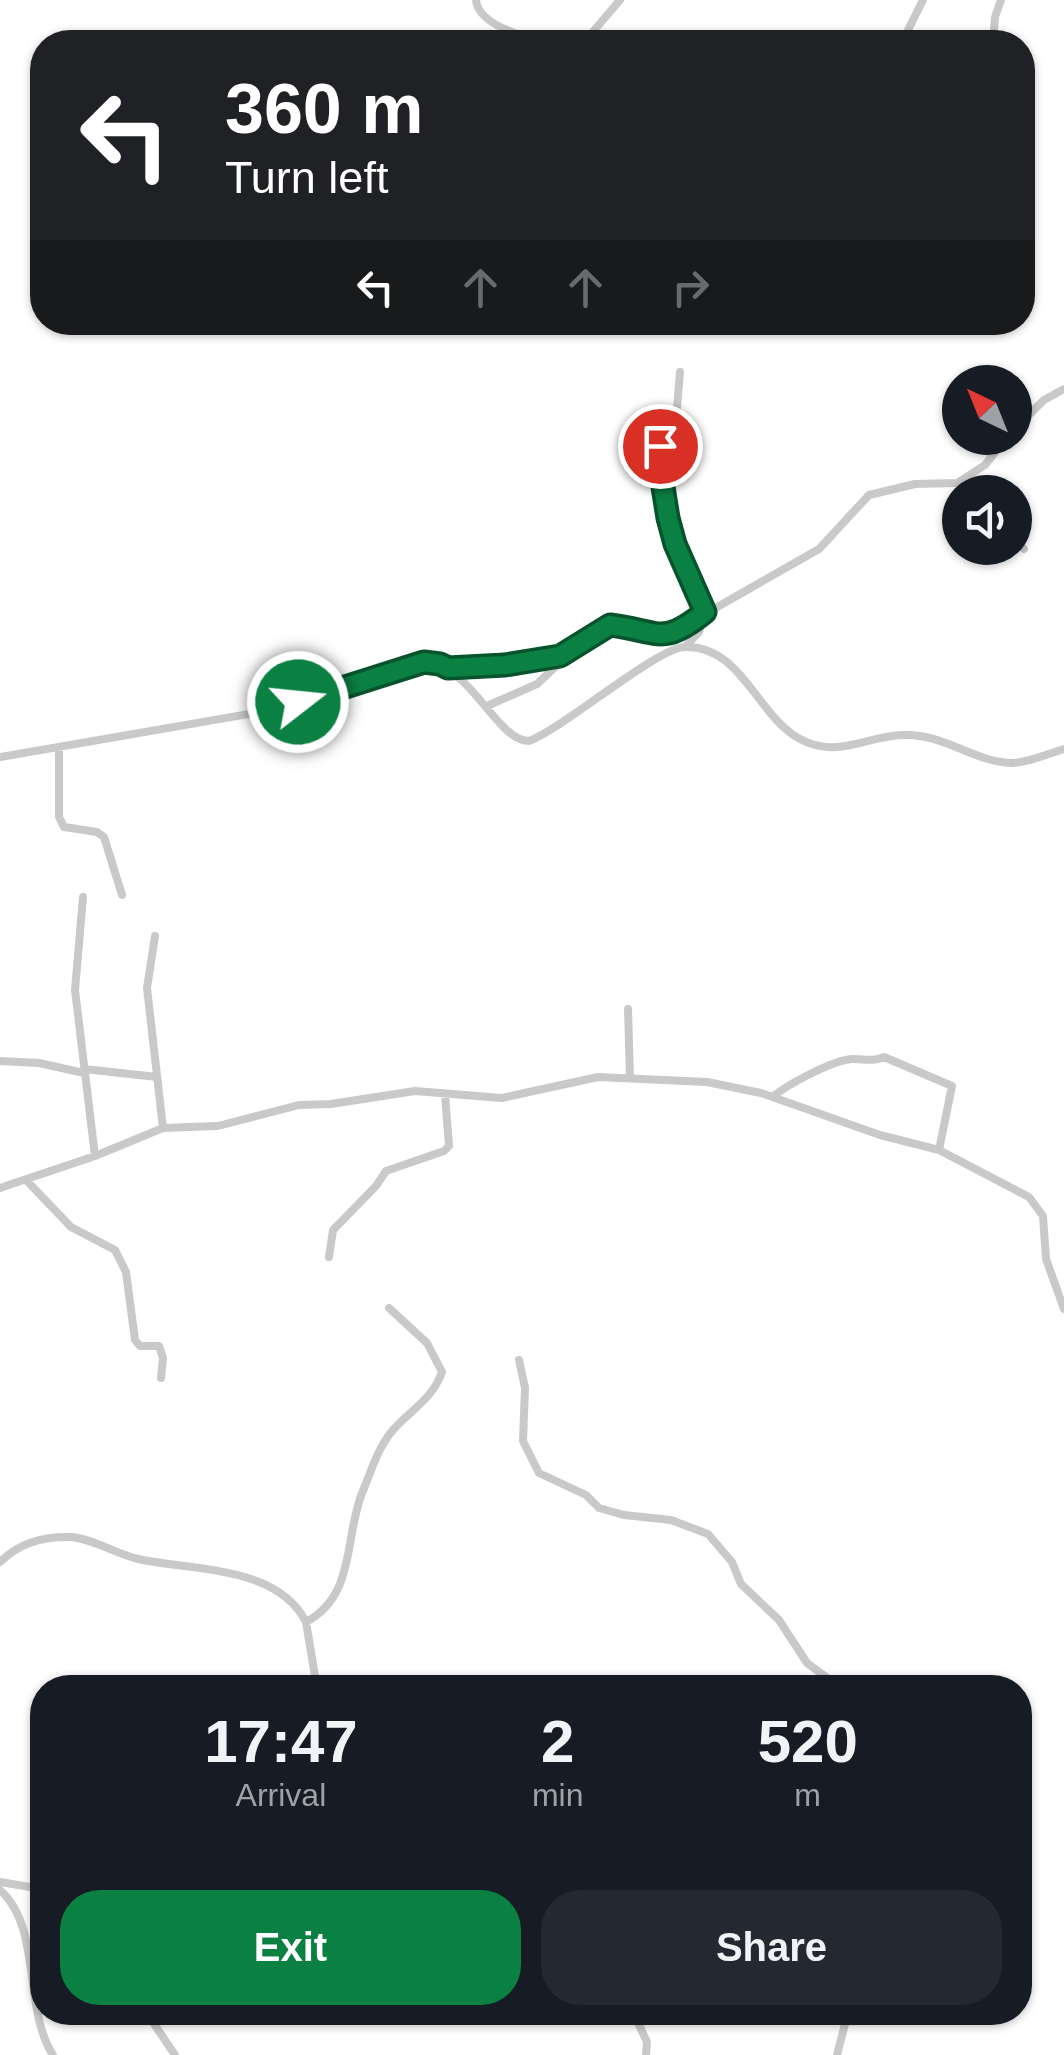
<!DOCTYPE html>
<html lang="en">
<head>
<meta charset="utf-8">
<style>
  :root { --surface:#171b24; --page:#242831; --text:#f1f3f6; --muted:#9ea1a6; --accent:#0b8043 }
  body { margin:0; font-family:Helvetica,sans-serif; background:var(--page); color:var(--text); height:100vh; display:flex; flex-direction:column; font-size:38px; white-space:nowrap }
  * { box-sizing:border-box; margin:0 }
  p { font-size:32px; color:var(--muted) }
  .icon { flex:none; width:55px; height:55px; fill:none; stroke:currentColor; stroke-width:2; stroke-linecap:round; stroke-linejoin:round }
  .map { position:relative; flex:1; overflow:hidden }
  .details { position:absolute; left:30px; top:1675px; width:1002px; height:350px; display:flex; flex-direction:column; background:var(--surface); border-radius:40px; box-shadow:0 2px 8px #0004 }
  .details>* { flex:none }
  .hud { position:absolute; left:30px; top:30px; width:1005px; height:305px; border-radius:40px; box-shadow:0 2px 8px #0004; background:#202124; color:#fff; overflow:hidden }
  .needle { width:65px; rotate:317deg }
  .buttons { position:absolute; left:942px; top:365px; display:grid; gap:20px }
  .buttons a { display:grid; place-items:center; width:90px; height:90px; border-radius:50%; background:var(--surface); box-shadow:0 2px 8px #0004; font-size:50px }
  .pin { position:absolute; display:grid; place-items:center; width:85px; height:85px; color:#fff; margin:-42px; border:5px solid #fff; border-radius:50%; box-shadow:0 2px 10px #0007 }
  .me { position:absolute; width:110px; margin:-55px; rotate:74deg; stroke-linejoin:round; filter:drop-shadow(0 0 8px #0008) }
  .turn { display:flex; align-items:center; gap:35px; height:210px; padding:0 30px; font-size:45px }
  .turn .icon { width:130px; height:130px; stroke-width:2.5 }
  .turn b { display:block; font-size:70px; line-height:85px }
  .lanes { display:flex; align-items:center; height:95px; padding:0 30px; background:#0003; justify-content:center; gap:50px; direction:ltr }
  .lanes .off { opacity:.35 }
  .eta { display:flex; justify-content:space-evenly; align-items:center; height:170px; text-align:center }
  .eta b { font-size:60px; font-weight:700; line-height:70px }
  .primary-button { display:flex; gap:20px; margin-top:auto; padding:20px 30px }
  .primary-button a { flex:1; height:115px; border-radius:40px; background:var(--accent); color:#fff; font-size:40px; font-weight:700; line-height:115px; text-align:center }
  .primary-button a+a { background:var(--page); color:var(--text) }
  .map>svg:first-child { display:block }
</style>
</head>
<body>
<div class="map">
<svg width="1064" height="2055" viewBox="0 0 1064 2055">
  <rect width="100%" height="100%" fill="#fff"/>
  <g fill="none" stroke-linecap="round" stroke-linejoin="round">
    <path stroke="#c9c9c9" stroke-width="8" d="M476 0C478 25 524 37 546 42
      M571 42 591 34 620 0
      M902 42 923 0
      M993 42 995 17 1001 0
      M680 372 675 431 660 446 659 456 675 544 705 612 699 632 685 647
      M1015 428 1044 400 1064 389
      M1015 540 1024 549
      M447 668 505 665 560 656 611 625 661 636 670 634 819 549 869 495 915 484 957 483 985 465 1006 438
      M487 706 537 684 567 656
      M59 749V817L64 827 97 832 104 837 122 895
      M0 757 266 711 424 663C470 662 496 741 529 741 567 726 656 648 685 647 741 645 757 716 800 739 837 759 866 736 903 735 944 733 975 763 1013 763 1031 762 1047 754 1064 749
      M83 897 75 990 95 1156
      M155 936 147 988 163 1128
      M628 1009 630 1078
      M0 1061 39 1063 84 1073
      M84 1069 157 1077
      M773 1097C786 1085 835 1059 853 1059 866 1059 872 1062 884 1057L952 1086 939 1150
      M27 1181 71 1227 115 1250 126 1272 135 1340 140 1346H159L163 1358 161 1378
      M0 1188 95 1156 163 1128 218 1126 299 1105 331 1104 415 1091 502 1098 598 1077 707 1082 761 1093 880 1135 939 1150 1029 1197 1043 1216 1046 1259 1064 1309
      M329 1257 333 1230 376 1186 386 1171 444 1151 449 1146 445 1095
      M519 1360 525 1388 523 1441 539 1473 586 1495 599 1508 624 1515 671 1520 708 1534 732 1562 741 1584 779 1620 807 1663 841 1688
      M0 1562C19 1543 44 1536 71 1537 94 1539 116 1554 138 1559 193 1571 277 1565 306 1622L317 1688
      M306 1622C356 1595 344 1539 362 1493 371 1472 378 1447 393 1430 411 1409 432 1400 442 1372L427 1343 389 1308
      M0 1882 42 1889
      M0 1890C42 1927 23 2009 53 2055
      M146 2012 175 2055
      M633 2012 647 2042 646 2055
      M837 2055 848 2012"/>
  </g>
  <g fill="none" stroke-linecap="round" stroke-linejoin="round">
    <defs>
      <path id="route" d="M298 702 424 662 440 664 448 668 505 665 560 656 610 625C659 631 662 647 705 612L675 544 668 518 658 456 660 446"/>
    </defs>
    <use href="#route" stroke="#07532c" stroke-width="25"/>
    <use href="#route" stroke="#0b8043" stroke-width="18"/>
  </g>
</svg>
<div class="buttons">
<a><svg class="needle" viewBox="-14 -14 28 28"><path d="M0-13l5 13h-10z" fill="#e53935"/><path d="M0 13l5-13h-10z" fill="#9ea1a6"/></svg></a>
<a><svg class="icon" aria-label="sound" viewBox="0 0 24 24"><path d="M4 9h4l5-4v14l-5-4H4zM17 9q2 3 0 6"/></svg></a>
</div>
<div class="pin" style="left:660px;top:446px;background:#d93025"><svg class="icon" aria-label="arrive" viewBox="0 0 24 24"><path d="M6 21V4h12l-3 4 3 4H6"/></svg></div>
<svg class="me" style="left:298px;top:702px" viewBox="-20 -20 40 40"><circle r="17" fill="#0b8043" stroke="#fff" stroke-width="3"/><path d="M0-11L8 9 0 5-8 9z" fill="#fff"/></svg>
<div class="hud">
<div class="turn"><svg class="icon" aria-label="left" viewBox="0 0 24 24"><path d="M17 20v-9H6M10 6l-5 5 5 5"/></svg><div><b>360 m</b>Turn left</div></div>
<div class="lanes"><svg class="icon" aria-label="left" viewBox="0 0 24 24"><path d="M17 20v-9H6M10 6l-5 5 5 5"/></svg><svg class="icon off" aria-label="ahead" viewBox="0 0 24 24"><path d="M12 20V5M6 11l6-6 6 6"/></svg><svg class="icon off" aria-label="ahead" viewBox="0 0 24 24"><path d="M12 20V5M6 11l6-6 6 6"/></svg><svg class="icon off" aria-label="right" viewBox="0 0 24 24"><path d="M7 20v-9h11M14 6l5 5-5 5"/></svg></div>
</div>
<section class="details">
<div class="eta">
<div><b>17:47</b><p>Arrival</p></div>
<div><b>2</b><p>min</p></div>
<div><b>520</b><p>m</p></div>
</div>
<div class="primary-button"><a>Exit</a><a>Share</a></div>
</section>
</div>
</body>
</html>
